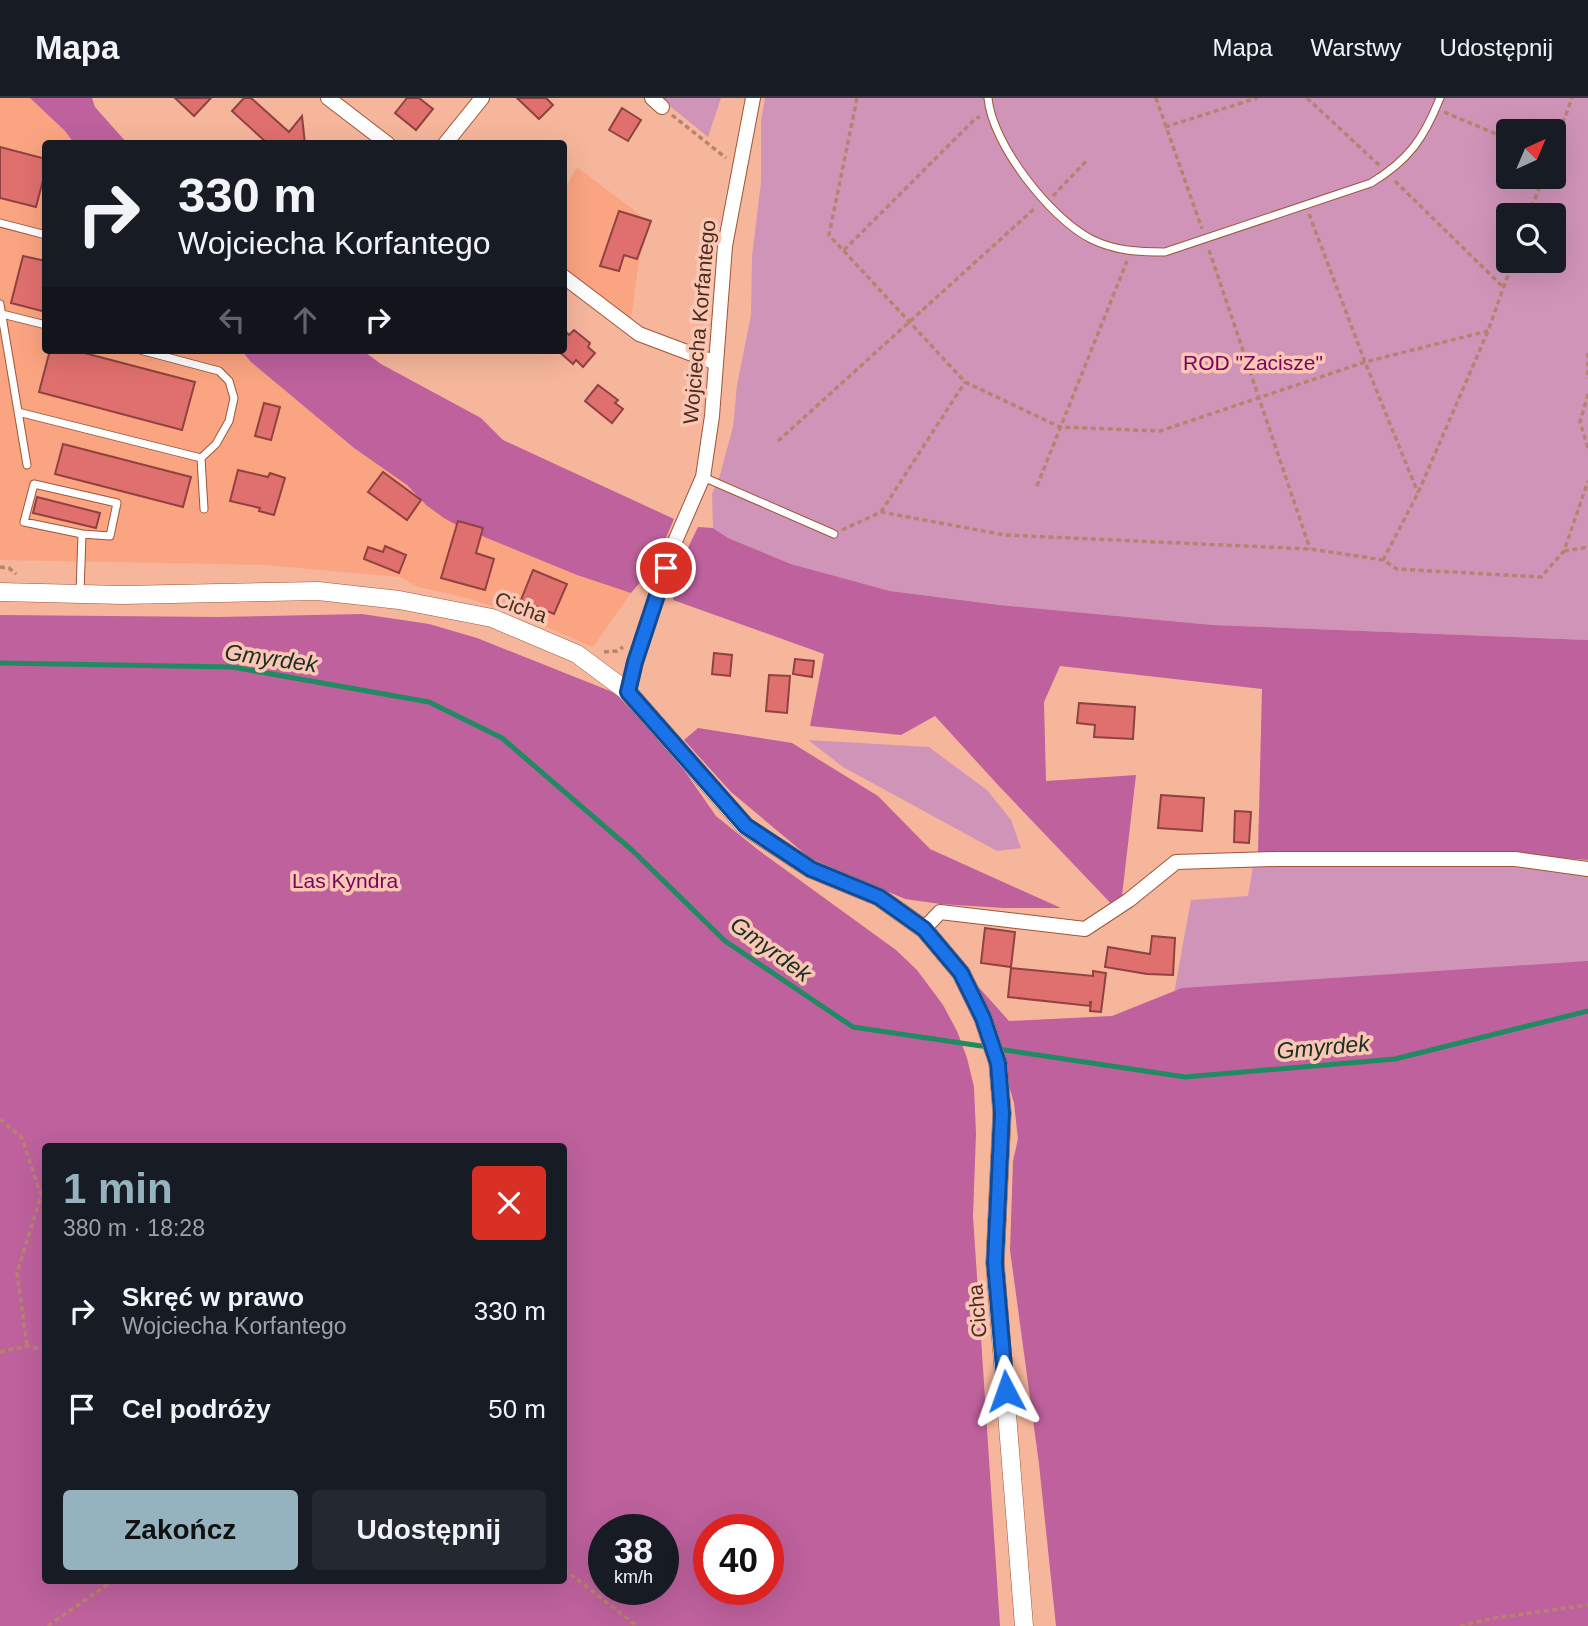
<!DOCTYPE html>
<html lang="pl">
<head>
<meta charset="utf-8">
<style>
  :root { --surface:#171b24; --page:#242831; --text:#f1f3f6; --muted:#9ea1a6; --line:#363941; --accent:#95b3be }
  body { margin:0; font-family:Arial,sans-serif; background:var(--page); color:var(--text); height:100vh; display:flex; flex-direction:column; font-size:26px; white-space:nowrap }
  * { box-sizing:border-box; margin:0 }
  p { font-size:23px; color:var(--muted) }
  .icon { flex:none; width:38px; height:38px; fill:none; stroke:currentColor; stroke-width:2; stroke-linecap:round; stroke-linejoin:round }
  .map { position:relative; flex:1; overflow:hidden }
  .panel { position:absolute; left:42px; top:1045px; width:525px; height:441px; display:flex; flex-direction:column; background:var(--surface); border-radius:7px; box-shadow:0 7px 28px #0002 }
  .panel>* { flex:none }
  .banner { position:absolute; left:42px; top:42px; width:525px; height:214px; border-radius:7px; box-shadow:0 7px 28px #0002; background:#171b24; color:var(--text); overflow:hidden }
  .needle { width:46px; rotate:44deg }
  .fabs { position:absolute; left:1496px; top:21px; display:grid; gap:14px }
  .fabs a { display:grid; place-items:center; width:70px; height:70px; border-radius:7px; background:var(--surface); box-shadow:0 7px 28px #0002; font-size:35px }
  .speed { position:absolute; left:588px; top:1416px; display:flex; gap:14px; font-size:35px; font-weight:700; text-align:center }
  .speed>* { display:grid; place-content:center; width:91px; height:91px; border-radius:50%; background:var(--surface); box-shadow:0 7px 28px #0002; line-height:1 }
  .speed small { font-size:18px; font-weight:400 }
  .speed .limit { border:10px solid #d22; background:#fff; color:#111 }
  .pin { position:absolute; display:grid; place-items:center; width:60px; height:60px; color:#fff; margin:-30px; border:4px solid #fff; border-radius:50%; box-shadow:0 2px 7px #0007 }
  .me { position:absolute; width:77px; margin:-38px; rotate:356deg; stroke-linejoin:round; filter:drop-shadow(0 0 5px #0008) }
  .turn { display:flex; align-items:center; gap:24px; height:147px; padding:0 21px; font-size:32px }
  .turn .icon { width:91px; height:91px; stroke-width:2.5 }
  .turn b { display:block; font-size:49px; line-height:60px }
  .lanes { display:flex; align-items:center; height:66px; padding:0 21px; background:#0003; justify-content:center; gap:35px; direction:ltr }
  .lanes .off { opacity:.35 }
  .round { display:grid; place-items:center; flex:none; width:74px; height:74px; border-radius:7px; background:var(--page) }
  .head { display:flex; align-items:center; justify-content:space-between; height:119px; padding:0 21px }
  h1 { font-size:42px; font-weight:800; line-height:52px; color:var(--accent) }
  .action { display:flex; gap:14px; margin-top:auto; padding:14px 21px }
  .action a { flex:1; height:80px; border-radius:7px; background:var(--accent); color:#111; font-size:28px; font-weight:800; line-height:80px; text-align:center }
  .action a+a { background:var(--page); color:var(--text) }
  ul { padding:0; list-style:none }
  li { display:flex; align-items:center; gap:21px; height:98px; padding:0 21px }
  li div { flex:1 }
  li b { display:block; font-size:26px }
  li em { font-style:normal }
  header { display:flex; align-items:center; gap:42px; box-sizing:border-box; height:98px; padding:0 35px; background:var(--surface); border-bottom:2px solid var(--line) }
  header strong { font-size:33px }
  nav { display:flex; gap:38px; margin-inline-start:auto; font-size:24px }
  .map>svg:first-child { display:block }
</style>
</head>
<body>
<header>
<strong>Mapa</strong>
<nav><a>Mapa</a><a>Warstwy</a><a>Udostępnij</a></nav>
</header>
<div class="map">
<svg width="1588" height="1528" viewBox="0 0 1588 1528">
  <rect width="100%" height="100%" fill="#f6b69c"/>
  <path fill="#fba481" d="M0 0H30L65 33 74 45 46 46V252H241L251 264 354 350 407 387 426 407 460 429 577 477 631 495 593 549 510 514 463 499 418 489 400 479 264 467 0 462Z
    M577 69 651 125 639 162 631 221 564 170V92Z"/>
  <path fill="#d194b9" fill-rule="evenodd" d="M660 0H721L708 39Z
    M765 0H1588V542L1213 527 1000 507 890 493 791 466 728 440 713 430 712 396 720 377 733 329 737 287 751 217 752 159 761 84V23ZM1508 33H1554V79H1508ZM1508 117H1554V163H1508Z
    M808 642 929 649 987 692 1011 722 1021 750 997 753 843 669Z
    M1253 768 1512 769 1588 776V874L1173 901 1191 802 1248 798Z"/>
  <path fill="#be619d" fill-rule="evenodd" d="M30 0H92L95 9 127 45H74L65 33Z
    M241 252H362L381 266 481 320 503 342 674 421 654 468 631 495 577 477 460 429 444 420 426 407 407 387 354 350 251 264Z
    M698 429 713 430 728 440 791 466 890 493 1000 507 1213 527 1588 542V762L1509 756 1258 754 1262 591 1060 568 1044 604 1046 683 1136 677 1120 815 998 687 935 618 901 637 810 628 824 556 673 502 685 456Z
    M362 516 429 526 477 540 615 595 672 655 716 718 757 751 896 852 917 872 943 907 957 933 967 960 974 989 976 1036 973 1118 1000 1528H0V517L218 519ZM46 1048H564V1482H46ZM604 1432H663V1491H604ZM709 1432H768V1491H709Z
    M698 630 792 645 878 698 930 751 1061 810H1004L940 806 905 801 810 760 731 694 684 642Z
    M1588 863V1528H1056L1039 1366 1010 1152 1013 1063 1018 1041 1014 1005 991 925 966 875 1009 923 1112 918 1182 890Z"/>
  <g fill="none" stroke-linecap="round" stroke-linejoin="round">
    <path stroke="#208a62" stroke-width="5" d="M0 565 232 569 429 604 502 640 633 753 725 843 853 929 988 949
      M998 951 1185 979 1395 961 1588 913"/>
  </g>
  <path fill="#e0706e" stroke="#8f4241" stroke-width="2" d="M175 0H211L194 18Z
    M244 0H251L289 34 302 18 305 46H268L232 13Z
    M407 0H419L433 11 416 32 395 15Z
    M517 0H546L553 7 539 21Z
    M622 10 641 22 628 43 609 32Z
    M0 49 46 61V71L36 109 0 100Z
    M619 113 651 123 637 161 624 157 619 173 600 168Z
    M23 158 46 163V214L11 205Z
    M564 232 569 237 574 232 590 245 588 249 595 255 583 269 576 262 573 266 557 252H564Z
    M50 252H73L195 284 182 332 39 294Z
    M598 287 618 302 615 305 623 311 612 325 585 303Z
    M264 305 280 309 271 342 255 338Z
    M63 346 191 379 183 409 55 376Z
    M238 372 268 379 270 375 285 380 274 417 259 413 260 410 230 403Z
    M383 374 421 402 407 422 368 394Z
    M37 399 100 415 96 430 33 415Z
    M458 423 483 430 476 455 494 461 485 492 441 480Z
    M385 448 406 457 399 475 364 461 368 449 383 454Z
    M533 472 567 486 554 516 521 502Z
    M714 555 732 557 730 578 712 576Z
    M795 561 814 563 812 579 793 576Z
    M769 577 790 578 787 615 766 613Z
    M1079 605 1135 609 1133 641 1094 639 1095 627 1077 625Z
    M1161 697 1204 700 1202 733 1158 730Z
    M1235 713 1251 714 1249 745 1234 744Z
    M985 830 1015 834 1011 869 981 865Z
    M1152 838 1175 840 1173 877 1147 876 1105 869 1108 849 1150 856Z
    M1011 870 1093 878V873L1106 875 1101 914 1090 913 1091 904H1090V908L1008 899Z"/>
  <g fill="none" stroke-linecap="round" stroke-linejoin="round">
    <defs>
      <path id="service" d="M988 0C992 46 1050 120 1091 141 1115 153 1139 154 1165 154L1371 85C1409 62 1424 40 1440 0
        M0 125 46 137
        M0 206 27 367
        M2 216 46 227
        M140 252 219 273 229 283 234 300 229 323 216 346 201 360
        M18 314 201 360 204 411
        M703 379 834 436
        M80 495 82 436 24 424 34 386 117 405 110 438 82 436"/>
      <path id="minor" d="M328 0 388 46
        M652 0 662 9
        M445 46 482 0
        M564 179 639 236 716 265
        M673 448 703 379 712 318 725 148 753 0
        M628 594 635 564 666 470
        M924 831 940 814 1085 831 1129 802 1176 764 1275 761H1515L1588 771"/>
      <path id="tertiary" d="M0 494 123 497 318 493 399 502 492 520 577 556 628 594 745 728 811 771 879 799 924 831 961 875 983 920 998 965 1002 1015 995 1165 1024 1528"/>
    </defs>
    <use href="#service" stroke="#9e5638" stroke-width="9"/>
    <use href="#minor" stroke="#9e5638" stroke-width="16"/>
    <use href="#tertiary" stroke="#9e5638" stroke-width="19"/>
    <path stroke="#b7836e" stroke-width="3.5" stroke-dasharray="5 3.5" stroke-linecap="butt" d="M857 0 829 137 965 284 1060 329 1160 333 1365 264 1488 233
      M1156 0 1202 131
      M1307 0 1380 68
      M1444 14 1508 41
      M672 17 726 60
      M1165 29 1257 0
      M1554 49 1572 0
      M1395 83 1503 189
      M1053 98 1088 61
      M1309 116 1365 264 1418 395
      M1529 117 1543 79
      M844 152 976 20 980 19
      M1209 152 1310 451
      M1588 255V281
      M1588 296 1580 324 1588 350
      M778 343 1035 110
      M1037 388 1127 163
      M881 414 965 284
      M842 432 881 414 1005 437 1310 451 1383 462 1397 471 1541 479 1564 453 1588 383
      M1564 453 1588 449
      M1383 462 1418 395 1488 233 1513 163
      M0 469 9 470 16 476
      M604 554 617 553 623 549
      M0 1021 22 1040 41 1097 17 1175 27 1248
      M0 1254 27 1248 46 1252
      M564 1471 637 1528
      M48 1528 114 1482
      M1460 1528 1495 1520 1588 1507"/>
    <use href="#service" stroke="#fff" stroke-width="7"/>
    <use href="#minor" stroke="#fff" stroke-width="14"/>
    <use href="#tertiary" stroke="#fff" stroke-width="18"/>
  </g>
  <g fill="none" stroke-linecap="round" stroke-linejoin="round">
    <defs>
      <path id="route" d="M666 470 635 564 628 594 746 728 811 771 879 799 924 831 961 875 983 920 998 965 1002 1015 995 1165 1006 1293"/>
    </defs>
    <use href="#route" stroke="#114b97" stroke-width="18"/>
    <use href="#route" stroke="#1a73e8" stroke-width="12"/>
  </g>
  <g text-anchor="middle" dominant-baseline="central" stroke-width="7" stroke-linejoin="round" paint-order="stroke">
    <g font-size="21" fill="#4d2d20" stroke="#f9c7b4">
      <text transform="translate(699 224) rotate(-85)">Wojciecha Korfantego</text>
      <text transform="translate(521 509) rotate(20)">Cicha</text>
      <text transform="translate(977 1213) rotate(-95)">Cicha</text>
    </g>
    <g font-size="21" fill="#7d005e" stroke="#f9c7b4">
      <text x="1253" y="264">ROD "Zacisze"</text>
      <text x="345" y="782">Las Kyndra</text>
    </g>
    <g font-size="23" font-style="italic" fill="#192f24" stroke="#f9c7b4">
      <text transform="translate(271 560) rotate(8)">Gmyrdek</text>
      <text transform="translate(771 851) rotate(36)">Gmyrdek</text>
      <text transform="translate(1323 949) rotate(-5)">Gmyrdek</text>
    </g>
  </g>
</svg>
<div class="fabs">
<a><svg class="needle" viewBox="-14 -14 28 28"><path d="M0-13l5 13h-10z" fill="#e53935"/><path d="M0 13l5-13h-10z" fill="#9ea1a6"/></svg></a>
<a><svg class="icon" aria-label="search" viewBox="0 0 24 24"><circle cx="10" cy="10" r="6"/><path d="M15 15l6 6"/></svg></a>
</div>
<div class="speed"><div>38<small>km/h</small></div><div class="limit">40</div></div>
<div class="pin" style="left:666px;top:470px;background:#d93025"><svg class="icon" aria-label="arrive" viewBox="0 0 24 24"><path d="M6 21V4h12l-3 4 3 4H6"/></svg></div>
<svg class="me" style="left:1006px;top:1293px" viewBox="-20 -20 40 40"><path d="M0-17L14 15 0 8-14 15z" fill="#1a73e8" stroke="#fff" stroke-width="4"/></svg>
<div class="banner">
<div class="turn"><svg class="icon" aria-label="right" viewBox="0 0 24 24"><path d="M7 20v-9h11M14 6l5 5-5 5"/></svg><div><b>330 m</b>Wojciecha Korfantego</div></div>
<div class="lanes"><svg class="icon off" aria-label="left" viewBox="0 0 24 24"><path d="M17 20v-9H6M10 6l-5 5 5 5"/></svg><svg class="icon off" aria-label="ahead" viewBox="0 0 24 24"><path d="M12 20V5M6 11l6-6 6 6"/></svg><svg class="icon" aria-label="right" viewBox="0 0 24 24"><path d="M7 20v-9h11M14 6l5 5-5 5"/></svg></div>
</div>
<section class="panel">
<div class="head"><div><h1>1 min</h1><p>380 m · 18:28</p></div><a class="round" style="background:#d93025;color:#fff"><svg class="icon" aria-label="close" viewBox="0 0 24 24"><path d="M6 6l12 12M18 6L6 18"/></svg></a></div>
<ul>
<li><svg class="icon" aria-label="right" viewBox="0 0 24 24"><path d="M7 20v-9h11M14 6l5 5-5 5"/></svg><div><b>Skręć w prawo</b><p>Wojciecha Korfantego</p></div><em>330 m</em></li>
<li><svg class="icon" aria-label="arrive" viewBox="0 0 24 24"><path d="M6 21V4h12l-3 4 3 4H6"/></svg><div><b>Cel podróży</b></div><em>50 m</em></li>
</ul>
<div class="action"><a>Zakończ</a><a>Udostępnij</a></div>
</section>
</div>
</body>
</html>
